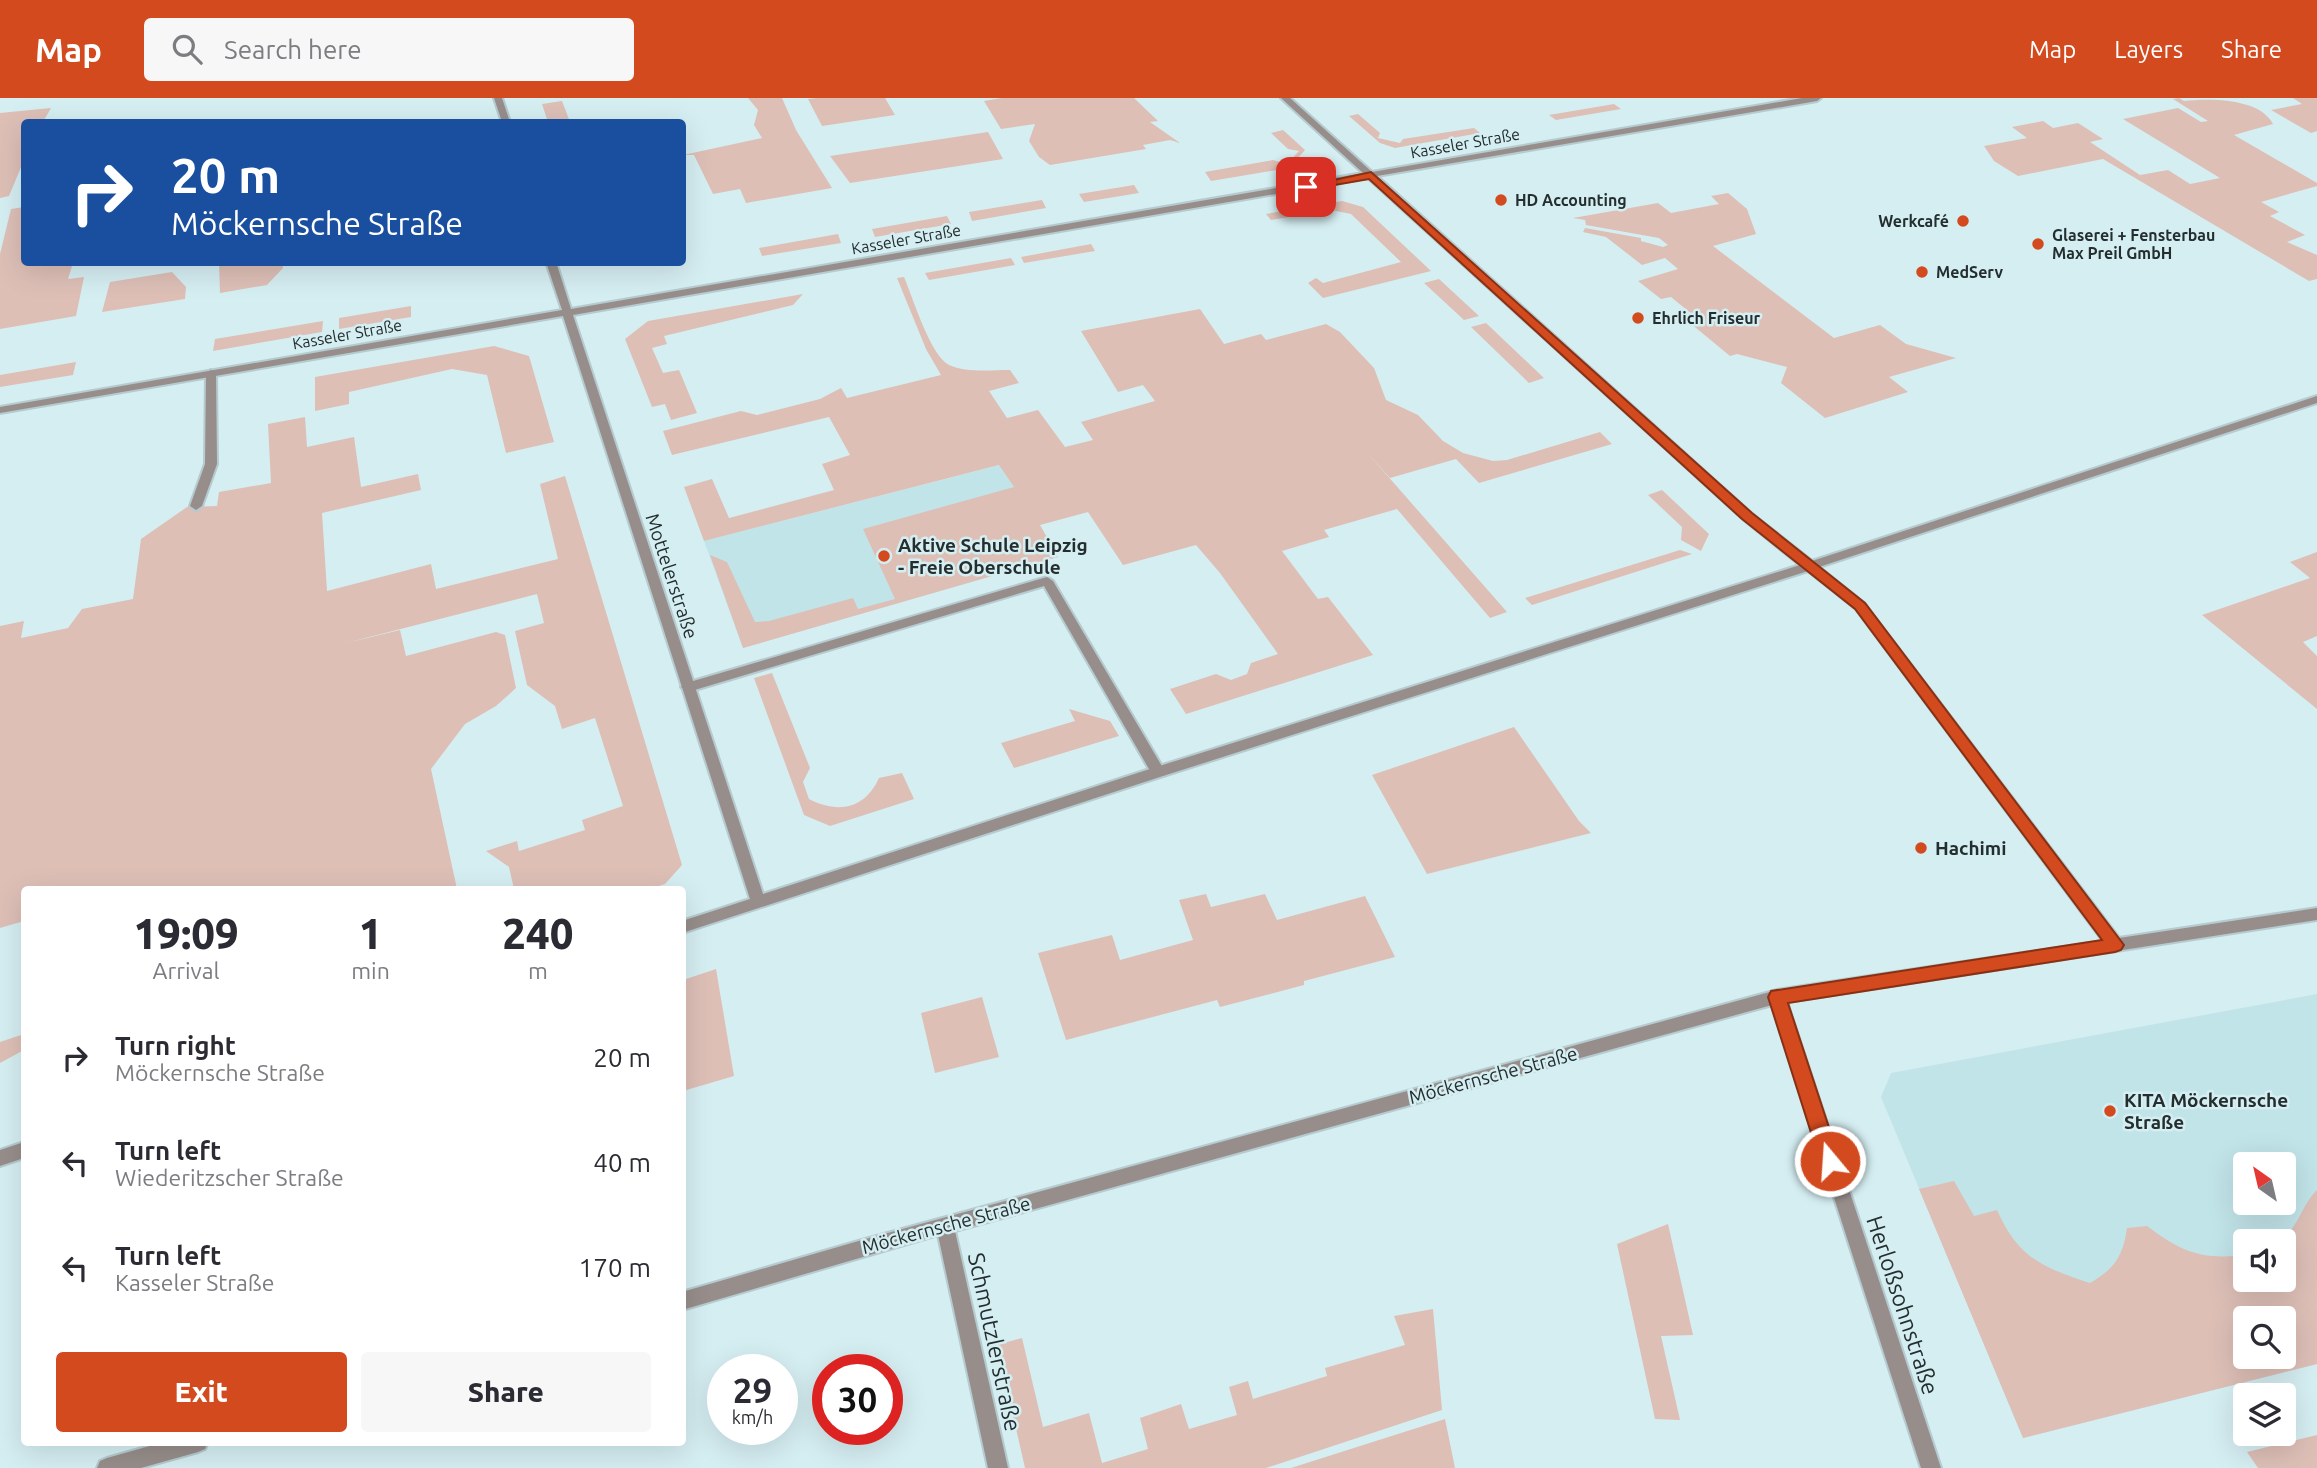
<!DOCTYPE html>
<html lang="en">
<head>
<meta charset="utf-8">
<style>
  :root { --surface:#fff; --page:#f7f7f7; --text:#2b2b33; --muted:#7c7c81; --accent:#d24a1e }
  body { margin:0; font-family:Ubuntu,sans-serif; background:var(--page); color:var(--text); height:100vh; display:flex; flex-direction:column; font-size:26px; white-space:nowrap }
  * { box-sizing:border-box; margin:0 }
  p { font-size:23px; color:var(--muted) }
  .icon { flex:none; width:38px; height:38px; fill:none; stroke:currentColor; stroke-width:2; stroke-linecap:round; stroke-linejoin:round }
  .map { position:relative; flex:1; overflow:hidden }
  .drawer { position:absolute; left:21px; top:788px; width:665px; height:560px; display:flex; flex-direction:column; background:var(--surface); border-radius:7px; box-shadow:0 7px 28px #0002 }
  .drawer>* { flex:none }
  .banner { position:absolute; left:21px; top:21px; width:665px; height:147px; border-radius:7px; box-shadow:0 7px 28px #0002; background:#1a4fa0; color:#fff; overflow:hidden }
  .needle { width:46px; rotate:326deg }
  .buttons { position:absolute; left:2233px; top:1054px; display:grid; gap:14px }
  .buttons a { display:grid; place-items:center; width:63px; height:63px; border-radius:7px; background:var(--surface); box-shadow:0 7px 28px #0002; font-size:35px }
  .speed { position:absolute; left:707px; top:1256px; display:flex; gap:14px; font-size:35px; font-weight:700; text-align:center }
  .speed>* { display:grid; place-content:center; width:91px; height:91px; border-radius:50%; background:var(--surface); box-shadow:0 7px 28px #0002; line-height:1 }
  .speed small { font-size:18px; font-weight:400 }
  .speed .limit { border:10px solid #d22; background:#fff; color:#111 }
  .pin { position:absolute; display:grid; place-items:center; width:60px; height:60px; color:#fff; margin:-30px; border-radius:14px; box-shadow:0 4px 10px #0006 }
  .me { position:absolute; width:77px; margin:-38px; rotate:342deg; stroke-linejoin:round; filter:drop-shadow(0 0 5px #0008) }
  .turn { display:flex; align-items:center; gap:24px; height:147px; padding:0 35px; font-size:32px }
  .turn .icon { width:91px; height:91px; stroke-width:2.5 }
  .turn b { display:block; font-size:49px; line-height:60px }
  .eta { display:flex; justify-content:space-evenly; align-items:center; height:119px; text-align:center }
  .eta b { font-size:42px; font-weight:800; line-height:49px }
  .primary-button { display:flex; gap:14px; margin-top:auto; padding:14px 35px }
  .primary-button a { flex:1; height:80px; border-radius:7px; background:var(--accent); color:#fff; font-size:28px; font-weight:800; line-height:80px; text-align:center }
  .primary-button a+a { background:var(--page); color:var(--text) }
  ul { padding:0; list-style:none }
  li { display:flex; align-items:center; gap:21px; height:105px; padding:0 35px }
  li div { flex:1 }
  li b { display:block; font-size:26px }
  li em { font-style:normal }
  header { display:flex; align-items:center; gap:42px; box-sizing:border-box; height:98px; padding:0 35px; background:var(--accent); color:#fff }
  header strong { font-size:33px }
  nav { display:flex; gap:38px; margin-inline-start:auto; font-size:24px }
  .search { width:490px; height:63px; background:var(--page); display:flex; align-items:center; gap:18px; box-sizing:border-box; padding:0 24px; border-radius:7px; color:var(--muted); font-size:26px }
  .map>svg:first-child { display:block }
</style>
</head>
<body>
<header>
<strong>Map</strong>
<div class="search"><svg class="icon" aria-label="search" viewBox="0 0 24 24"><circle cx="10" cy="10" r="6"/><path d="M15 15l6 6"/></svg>Search here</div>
<nav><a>Map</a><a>Layers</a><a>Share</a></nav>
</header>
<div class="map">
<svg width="2317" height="1370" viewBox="0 0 2317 1370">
  <rect width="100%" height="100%" fill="#d5eef2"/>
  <path fill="#c1e4e9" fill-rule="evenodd" d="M1000 367 1058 459 743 550 704 443Z
    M2317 896V1266L2023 1340 1881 999 1891 975ZM2245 1066H2284V1104H2245ZM2245 1143H2284V1181H2245ZM2245 1220H2284V1258H2245Z"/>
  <path fill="#ddbfb6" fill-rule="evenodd" d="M748 0H782L796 32 832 90 746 105 740 91 713 96 694 57H683L762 40 754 27 758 12Z
    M817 0H885L895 17 822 28 808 1Z
    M1002 0H1134L1158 23 1150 24 1180 45 1170 42 1143 47 1146 51 1050 67 1039 59 1029 43 1035 26 1001 31 984 3Z
    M2179 0 2184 3C2210 0 2260 0 2273 26L2234 37 2317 85V88L2261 104 2279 114 2270 118 2305 137 2287 144 2317 157V181L2309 183 2103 61 2018 78 1994 63 1984 48 2027 40 2012 29 2043 23 2053 30 2078 25 2103 41 2090 44 2140 77 2168 72 2190 86 2220 80 2123 21 2178 10 2201 24 2208 23 2173 1Z
    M2293 0H2317V33L2311 35 2271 12 2302 6Z
    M562 3 570 24H548L542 6Z
    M1614 6 1621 11 1556 22 1549 17Z
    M51 10 43 24H24V62L9 98 0 100V15Z
    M1358 16 1380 35 1378 40 1400 45 1403 41 1474 30 1480 35 1395 50 1380 45 1349 18Z
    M1283 32 1305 52 1289 70 1211 83 1205 74 1273 62 1287 66 1299 53 1288 51 1271 35Z
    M988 34 1003 61 850 85 830 58Z
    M1134 87 1139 95 1084 104 1079 96Z
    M1728 95 1747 111 1756 136 1713 148 1834 240 1880 227 1906 246 1956 260 1889 279 1908 294 1825 320 1781 285 1787 269 1737 256 1730 258 1684 220 1693 217 1671 199 1661 201 1638 183 1678 171 1665 160 1642 167 1606 139 1583 134 1585 130 1641 140V143L1663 149 1668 147 1659 140 1586 127 1585 122 1573 120 1658 105 1671 115 1719 106 1711 98Z
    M1042 102 1046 110 972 123 969 114Z
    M1342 103 1363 109 1431 173 1323 200 1308 185 1316 180 1323 185 1401 164 1351 116 1331 112 1271 122 1266 116Z
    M24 109V164L73 165 68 181 84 179 76 218 0 231V156L11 111Z
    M947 118 951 126 875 139 872 131Z
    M838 136 841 145 762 158 759 150Z
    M1091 146 1095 153 1024 165 1021 159Z
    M1011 160 1015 167 929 182 925 175Z
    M219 165H282L283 170 267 187 220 195Z
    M172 174 186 189 185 201 102 214 110 184Z
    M904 179C913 200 930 257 949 267 966 275 992 272 1010 272L1019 285 989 293 1007 320 1038 312 1065 349 1093 342 1081 324 1155 303 1143 287 1118 294 1081 233 1200 211 1224 246 1261 236 1266 242 1326 226 1340 234 1374 270 1386 302 1418 317 1443 343 1463 355 1493 363 1507 362 1600 334 1612 346 1479 385 1456 361 1390 380 1364 351 1507 514 1490 520 1397 411 1324 432 1329 439 1282 453 1318 501 1328 499 1373 557 1186 616 1170 591 1216 576 1231 582 1247 576 1251 565 1278 556 1220 475 1196 447 1123 467 1088 414 1040 427 1058 459 743 550 710 457 727 464 755 524 769 523 853 500 858 511 895 501 863 431 1014 389 999 367 704 443 684 389 712 381 729 420 834 392 822 366 850 357 829 319 672 357 663 333 741 313 757 317 820 301 841 290 847 300 941 277 926 251 897 180Z
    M1439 181 1479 218 1464 222 1424 185Z
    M803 196 793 207 664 238 667 246 652 250 663 275 679 272 697 315 671 322 665 306 652 309 625 241 648 223Z
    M411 208V219L339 231V220Z
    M323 223 322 234 213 253 215 241Z
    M1486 225 1544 280 1529 285 1471 229Z
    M494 248 529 258 554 344 506 355 487 277 452 271 349 294V306L315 313V279Z
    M76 264 73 277 0 289V277Z
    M305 319 307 349 354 339 361 389 418 376 421 392 322 415 327 493 431 466 436 491 558 461 540 386 565 378 682 767 665 786 650 791H514L509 769 486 753 517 743 519 753 585 732 582 722 623 708 595 620 562 631 555 608 527 587 515 533 544 525 537 496 342 546 400 532 406 558 496 534 505 537 516 590 496 608 465 626 431 671 457 791H24V823L0 830V528L24 523 21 540 68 530 82 511 133 501 141 441 187 409 217 408 219 394 271 385 268 326Z
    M1662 392 1709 436 1701 453 1681 442 1682 429 1648 397Z
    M1680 452 1692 456 1532 507 1525 500Z
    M2317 454V538L2303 544 2317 558V611L2202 517 2310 480 2290 464Z
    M772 575 810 670 803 684 809 701C838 716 865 711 879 680L902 675 914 701 830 728 804 717 754 580Z
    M1069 611 1110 623 1119 638 1014 670 1001 645 1075 623Z
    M1514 629 1579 723 1591 735 1427 776 1372 677Z
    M1206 796 1211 809 1265 796 1277 822 1365 798 1395 859 1304 883V887L1220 909 1217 902 1066 942 1038 855 1112 837 1120 862 1193 842 1179 802Z
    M716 871 734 978 683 993V882Z
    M982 899 999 959 935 975 921 915Z
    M24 936V952L0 965V944Z
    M1954 1083 1974 1118 1997 1112C2019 1161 2042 1169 2090 1185 2114 1171 2123 1159 2127 1130L2147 1128C2182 1154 2201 1162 2245 1157V1181H2284V1143H2280C2298 1131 2302 1106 2317 1092V1266L2023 1340 1919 1091ZM2245 1220H2284V1258H2245Z
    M1668 1126 1693 1237 1661 1238 1680 1322 1655 1321 1617 1146Z
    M1433 1211 1442 1312 1266 1370H1025L997 1247 1022 1240 1043 1329 1089 1315 1102 1365 1148 1351 1140 1320 1181 1306 1189 1331 1237 1317 1229 1289 1248 1283 1253 1301 1327 1278 1325 1270 1405 1247 1394 1218Z
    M1445 1321 1455 1370H1291Z
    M2317 1337V1370H2258L2247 1354Z"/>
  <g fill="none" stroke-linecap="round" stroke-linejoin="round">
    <defs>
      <path id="service" d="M211 272 216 275 217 366 202 408 196 412 190 408 205 366 206 275Z
        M1047 479 1053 483 1163 670 1165 674 1163 678H1153L1044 488 688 594 681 589 683 586Z"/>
      <path id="minor" d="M494 0H502L510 24H502Z
        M1281 0H1290L1372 74 1802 0H1821L1817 3 1377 78 1751 415 1812 463 2317 298V305L1819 469 1864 505 2119 840 2317 810V822L1787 904 1941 1370H1921L1772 907 955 1133 1008 1370H988L938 1137 682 1212V1194L862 1142 1777 892 2103 843 1856 511 1808 473 1163 678 682 835V823L750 801 563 218 0 315V309L562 212 546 164H556L571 211 1363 75ZM1368 80 1743 421 1800 467 1153 670 763 796 573 217Z
        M24 1044V1060L0 1068V1052Z
        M164 1344H208L205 1351 198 1354 141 1370H97L100 1363 107 1360Z"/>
    </defs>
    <use href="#service" stroke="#b5cbcf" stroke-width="4"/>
    <use href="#minor" stroke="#b5cbcf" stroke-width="4"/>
    <use href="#service" fill="#978e8b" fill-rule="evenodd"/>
    <use href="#minor" fill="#978e8b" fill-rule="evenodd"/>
  </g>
  <path fill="#d24a1e" stroke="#883014" stroke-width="2" d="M1371 74 1752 415 1865 505 2124 847 2121 852 2115 854 1788 905 1840 1063 1837 1069 1830 1071 1823 1069 1820 1063 1768 899 1771 893 2102 842 1855 511 1742 421 1369 81 1306 92 1301 89Z"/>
  <g fill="#d24a1e" stroke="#d5eef2" stroke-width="2.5">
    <circle cx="1501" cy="102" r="7"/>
    <circle cx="1963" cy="123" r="7"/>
    <circle cx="2038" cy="146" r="7"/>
    <circle cx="1922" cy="174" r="7"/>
    <circle cx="1638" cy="220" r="7"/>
    <circle cx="884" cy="458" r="7"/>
    <circle cx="1921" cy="750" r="7"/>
    <circle cx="2110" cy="1013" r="7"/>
  </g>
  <g text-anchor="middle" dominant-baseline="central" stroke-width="5" stroke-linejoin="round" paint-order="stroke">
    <g font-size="16" fill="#242e2f" stroke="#d5eef2">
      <text transform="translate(1465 45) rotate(-10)">Kasseler Straße</text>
      <text transform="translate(906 141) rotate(-10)">Kasseler Straße</text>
      <text transform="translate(347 236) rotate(-10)">Kasseler Straße</text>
    </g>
    <g font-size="16" font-weight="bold" fill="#242e2f" stroke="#d5eef2" text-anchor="start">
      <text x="1515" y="102">HD Accounting</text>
      <text x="1949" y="123" text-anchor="end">Werkcafé</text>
      <text x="2052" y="137">Glaserei + Fensterbau<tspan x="2052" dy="18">Max Preil GmbH</tspan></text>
      <text x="1936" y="174">MedServ</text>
      <text x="1652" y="220">Ehrlich Friseur</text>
    </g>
    <g font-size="19" font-weight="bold" fill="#242e2f" stroke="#d5eef2" text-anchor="start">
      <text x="898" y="447">Aktive Schule Leipzig<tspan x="898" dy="22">- Freie Oberschule</tspan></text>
      <text x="1935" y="750">Hachimi</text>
      <text x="2124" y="1002">KITA Möckernsche<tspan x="2124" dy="22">Straße</tspan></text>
    </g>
    <g font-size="19" fill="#242e2f" stroke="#d5eef2">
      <text transform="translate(672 478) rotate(72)">Mottelerstraße</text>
      <text transform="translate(1493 977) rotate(-15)">Möckernsche Straße</text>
      <text transform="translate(946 1127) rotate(-15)">Möckernsche Straße</text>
    </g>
    <g font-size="23" fill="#242e2f" stroke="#d5eef2">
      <text transform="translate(1903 1207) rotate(72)">Herloßsohnstraße</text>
      <text transform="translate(995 1244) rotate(78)">Schmutzlerstraße</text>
    </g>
  </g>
</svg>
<div class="buttons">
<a><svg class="needle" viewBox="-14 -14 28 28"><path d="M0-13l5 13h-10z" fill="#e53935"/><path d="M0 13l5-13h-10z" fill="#7c7c81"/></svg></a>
<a><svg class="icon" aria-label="sound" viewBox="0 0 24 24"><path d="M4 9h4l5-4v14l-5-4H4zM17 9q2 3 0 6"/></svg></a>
<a><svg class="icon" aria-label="search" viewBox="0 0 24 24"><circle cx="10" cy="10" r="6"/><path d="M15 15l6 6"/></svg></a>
<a><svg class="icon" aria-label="layers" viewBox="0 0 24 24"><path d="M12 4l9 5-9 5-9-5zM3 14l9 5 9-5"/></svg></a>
</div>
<div class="speed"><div>29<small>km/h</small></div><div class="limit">30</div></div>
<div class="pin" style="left:1306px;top:89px;background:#d93025"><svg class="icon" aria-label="arrive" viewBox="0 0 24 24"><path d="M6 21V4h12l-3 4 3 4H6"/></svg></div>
<svg class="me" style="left:1830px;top:1063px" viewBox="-20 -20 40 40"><circle r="17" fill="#d24a1e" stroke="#fff" stroke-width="3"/><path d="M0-11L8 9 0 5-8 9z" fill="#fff"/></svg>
<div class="banner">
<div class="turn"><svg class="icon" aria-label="right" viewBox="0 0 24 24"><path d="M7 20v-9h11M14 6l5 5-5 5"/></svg><div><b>20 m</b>Möckernsche Straße</div></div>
</div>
<section class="drawer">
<div class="eta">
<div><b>19:09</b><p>Arrival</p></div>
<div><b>1</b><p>min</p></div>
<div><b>240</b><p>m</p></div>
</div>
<ul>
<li><svg class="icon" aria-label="right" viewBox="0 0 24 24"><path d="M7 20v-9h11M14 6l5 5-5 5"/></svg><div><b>Turn right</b><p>Möckernsche Straße</p></div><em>20 m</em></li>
<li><svg class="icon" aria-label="left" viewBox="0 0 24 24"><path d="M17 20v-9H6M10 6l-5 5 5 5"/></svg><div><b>Turn left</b><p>Wiederitzscher Straße</p></div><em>40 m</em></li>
<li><svg class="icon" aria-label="left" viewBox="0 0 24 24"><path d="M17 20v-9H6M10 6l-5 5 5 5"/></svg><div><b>Turn left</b><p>Kasseler Straße</p></div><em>170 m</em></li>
</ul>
<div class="primary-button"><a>Exit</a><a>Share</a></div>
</section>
</div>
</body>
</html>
